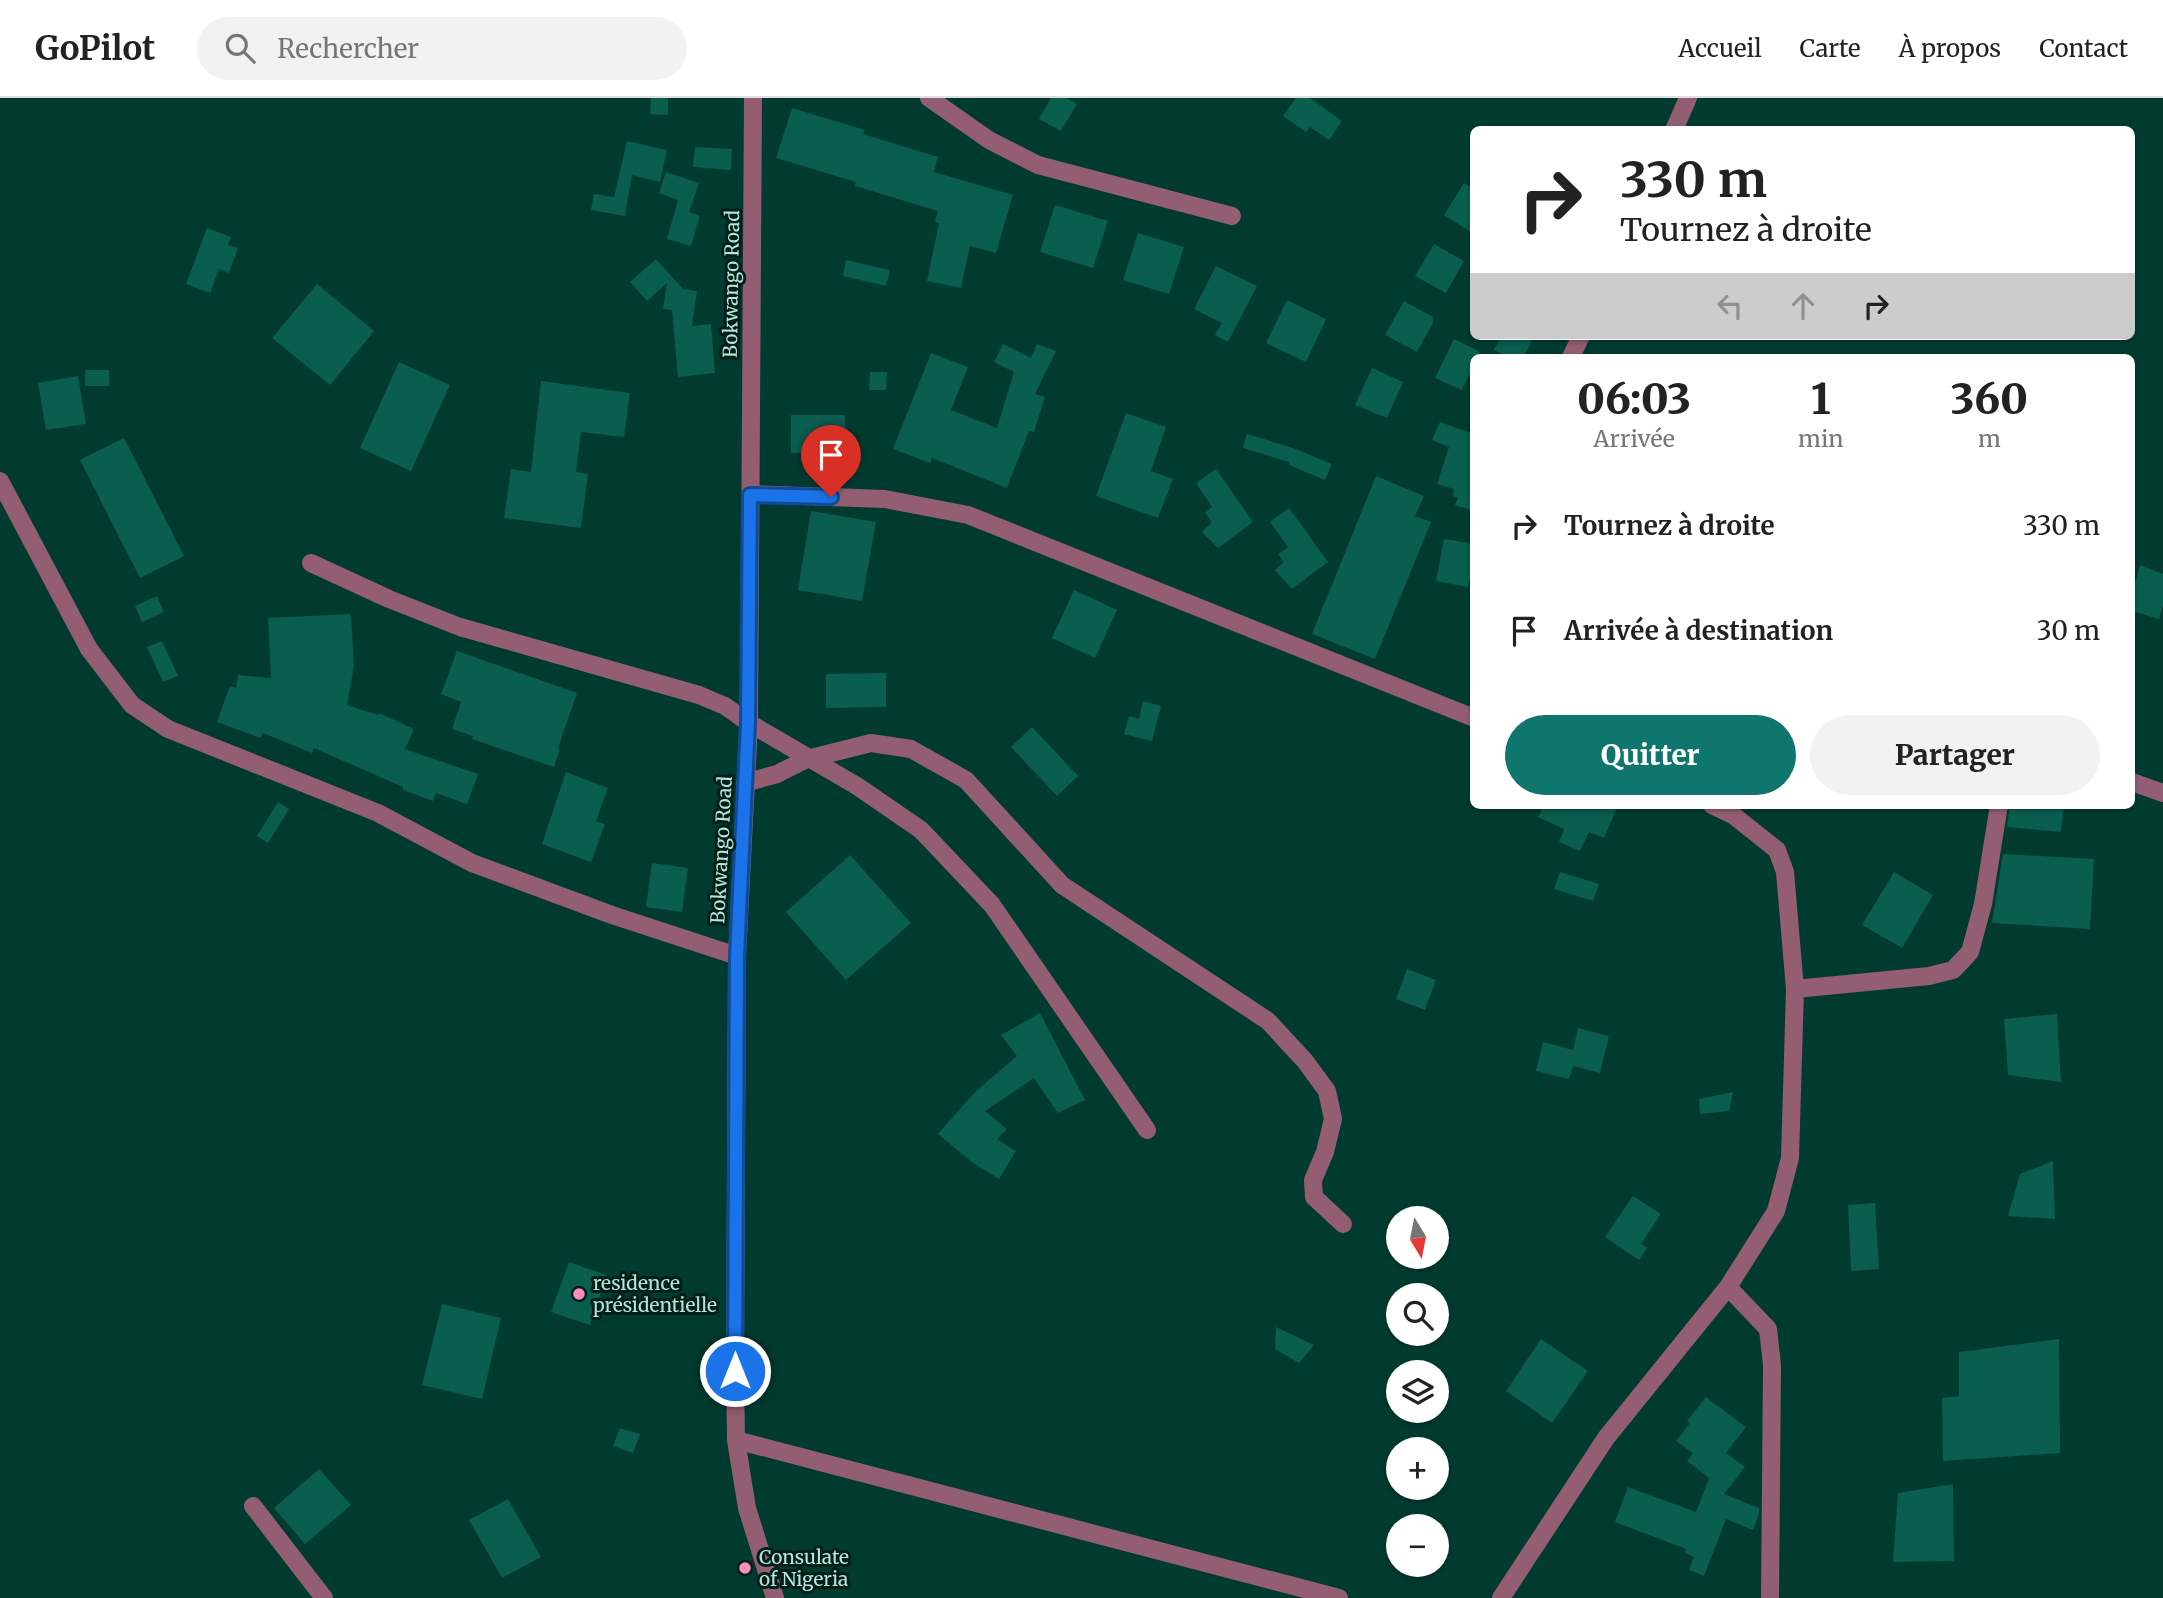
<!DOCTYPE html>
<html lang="fr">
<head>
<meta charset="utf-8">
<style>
  :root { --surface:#fff; --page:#f2f2f2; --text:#222; --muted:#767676; --line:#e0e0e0; --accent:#0f766e }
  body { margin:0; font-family:Merriweather,serif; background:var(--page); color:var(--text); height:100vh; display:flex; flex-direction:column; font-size:26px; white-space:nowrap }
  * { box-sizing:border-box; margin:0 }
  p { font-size:23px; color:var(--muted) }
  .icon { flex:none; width:38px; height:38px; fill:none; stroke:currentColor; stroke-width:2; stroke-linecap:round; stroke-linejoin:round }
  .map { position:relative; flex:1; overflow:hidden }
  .panel { position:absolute; left:1470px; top:256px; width:665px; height:455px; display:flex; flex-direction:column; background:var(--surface); border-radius:10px; box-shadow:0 2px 5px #0004 }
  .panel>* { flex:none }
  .banner { position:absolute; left:1470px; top:28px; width:665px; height:214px; border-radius:10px; box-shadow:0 2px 5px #0004; background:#fff; color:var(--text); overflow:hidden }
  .needle { width:46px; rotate:170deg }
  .controls { position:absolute; left:1386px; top:1108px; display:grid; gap:14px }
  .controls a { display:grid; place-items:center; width:63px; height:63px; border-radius:50%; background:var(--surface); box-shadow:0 2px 5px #0004; font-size:35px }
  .pin { position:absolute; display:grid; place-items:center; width:60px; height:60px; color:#fff; margin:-72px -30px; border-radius:50% 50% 50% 0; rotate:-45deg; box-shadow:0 0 7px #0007 }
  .pin .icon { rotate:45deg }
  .me { position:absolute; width:77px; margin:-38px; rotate:0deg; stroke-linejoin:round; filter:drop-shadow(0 0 5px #0008) }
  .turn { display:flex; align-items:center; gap:24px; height:147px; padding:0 35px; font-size:32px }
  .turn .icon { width:91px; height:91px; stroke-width:2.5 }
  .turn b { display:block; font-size:49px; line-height:60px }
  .lanes { display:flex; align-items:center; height:66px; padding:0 35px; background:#0003; justify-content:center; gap:35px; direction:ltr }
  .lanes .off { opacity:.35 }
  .eta { display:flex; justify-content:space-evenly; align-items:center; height:119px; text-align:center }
  .eta b { font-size:42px; font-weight:800; line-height:49px }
  .action { display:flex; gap:14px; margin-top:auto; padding:14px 35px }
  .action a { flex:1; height:80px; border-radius:42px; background:var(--accent); color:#fff; font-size:28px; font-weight:800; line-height:80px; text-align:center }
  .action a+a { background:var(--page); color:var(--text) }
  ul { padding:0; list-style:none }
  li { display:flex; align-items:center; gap:21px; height:105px; padding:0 35px }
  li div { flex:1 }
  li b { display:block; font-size:26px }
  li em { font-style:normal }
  header { display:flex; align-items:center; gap:42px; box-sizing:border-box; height:98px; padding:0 35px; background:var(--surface); border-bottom:2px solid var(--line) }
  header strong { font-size:33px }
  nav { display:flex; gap:38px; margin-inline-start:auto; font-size:24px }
  .search { width:490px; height:63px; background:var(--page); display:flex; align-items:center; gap:18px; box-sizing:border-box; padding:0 24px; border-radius:38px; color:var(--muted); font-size:26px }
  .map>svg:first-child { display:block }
</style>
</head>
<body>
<header>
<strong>GoPilot</strong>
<div class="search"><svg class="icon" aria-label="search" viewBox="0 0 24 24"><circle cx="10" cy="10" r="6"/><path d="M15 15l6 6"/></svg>Rechercher</div>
<nav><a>Accueil</a><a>Carte</a><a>À propos</a><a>Contact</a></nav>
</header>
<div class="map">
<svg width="2163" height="1500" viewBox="0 0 2163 1500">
  <rect width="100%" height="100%" fill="#013b30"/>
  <path fill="#095e4e" d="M651 0H668V17L650 16Z
    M1051 0H1066L1077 6 1061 33 1039 21Z
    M1296 0H1310L1342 23 1329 42 1310 29 1306 34 1283 18Z
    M792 10 865 32 863 36 938 59 934 74 1013 97 996 155 970 148 961 190 927 183 939 125 935 124 938 113 855 88 856 84 776 60Z
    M627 43 667 52 660 84 632 77 625 118 591 112 594 96 614 99Z
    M695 49 732 51 731 72 693 69Z
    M666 74 699 85 689 114 700 118 691 148 667 141 678 102 659 95Z
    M1464 85 1474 91V136L1444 117Z
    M1055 107 1108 123 1093 170 1040 154Z
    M207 130 231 139 228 147 238 150 229 175 219 171 210 195 186 186Z
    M1138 135 1184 149 1169 196 1123 182Z
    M1434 146 1464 163 1446 195 1415 178Z
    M656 161 683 191 697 193 692 228 711 226 715 275 678 279 672 212 663 211 667 185 647 203 630 184Z
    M846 162 890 172 886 188 843 178Z
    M1216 168 1257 188 1228 244 1215 237 1222 225 1194 211Z
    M317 186 374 233 330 287 272 240Z
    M1287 202 1326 221 1306 264 1266 245Z
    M1404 203 1433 219V225L1417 254 1385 237Z
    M1501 238H1523L1532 243 1523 259H1507L1494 252Z
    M1454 241 1480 254 1477 259H1474V267L1462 292 1435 280Z
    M1003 246 1031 260 1037 246 1056 253 1035 296 1045 299 1034 334 1029 333 1007 390 932 360 930 365 893 351 931 255 968 269 951 312 997 330 1014 274 994 264Z
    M399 264 450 287 411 373 360 350Z
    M1372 270 1403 284 1387 320 1355 307Z
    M85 272H109V288H85Z
    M870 274H887L886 292H869Z
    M78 278 86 326 46 332 38 285Z
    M541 283 630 295 624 339 581 334 576 374 588 376 581 430 504 420 511 371 531 374Z
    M1126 315 1166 329 1151 373 1173 381 1158 420 1096 398Z
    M791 317H845L846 355H791Z
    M1440 324 1474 336V413L1455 407 1458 400 1453 398 1454 391 1437 386 1449 349 1432 342Z
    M1247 336 1293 350 1332 366 1325 382 1289 367V364L1243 350Z
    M124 340 184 458 140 480 80 362Z
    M1216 371 1253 424 1218 450 1202 434 1212 424 1205 415 1212 409 1196 385Z
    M1376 378 1424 398 1415 418 1431 424 1375 561 1312 536Z
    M1289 410 1328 464 1292 491 1275 472 1284 464 1278 456 1288 449 1270 424Z
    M811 413 847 419V421V419L876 424 862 503 798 492Z
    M1444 441 1474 446V460L1468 489 1436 483Z
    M2140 467 2163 476V507L2159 521 2132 513V497Z
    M1074 492 1117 512 1095 560 1052 540Z
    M157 498 164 514 142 524 135 508Z
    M351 516 354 568 347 607 378 617 379 615 414 631 405 651 478 676 467 706 436 695 433 703 403 692V689L314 650 312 655 263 635 261 640 217 624 230 588 236 590 238 577 271 580 268 520Z
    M162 543 178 578 163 584 147 549Z
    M457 553 577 595 558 650 560 651 554 669 472 641 473 638 452 631 461 604 441 596Z
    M886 575V609L826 610V576Z
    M1143 603 1161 608 1152 643 1124 636 1129 618 1139 621Z
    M1032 629 1078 678 1057 698 1011 649Z
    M566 674 608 690 596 723 605 726 591 764 542 746Z
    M278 704 289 711 268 745 257 738Z
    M1544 707H1618L1604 740 1589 734 1580 753 1559 744 1564 731 1538 719Z
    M2010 707H2064L2061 734 2007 729Z
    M2003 756 2094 761 2090 831 1992 825Z
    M850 757 911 825 846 882 786 814Z
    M652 765 688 770 682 814 646 809Z
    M1560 774 1599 786 1593 803 1554 791Z
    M1894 774 1933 797 1902 850 1862 827Z
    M1407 871 1436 882 1425 912 1396 901Z
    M1040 915 1085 1002 1058 1015 1034 980 985 1013 1007 1031 997 1041 1016 1053 999 1081 973 1065 938 1036 975 994 1017 958 1001 937Z
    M2057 916 2061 984 2008 977 2004 921Z
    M1578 930 1609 938 1600 975 1573 968 1569 981 1536 973 1543 944 1573 952Z
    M1733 994 1729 1013 1700 1016 1699 1001Z
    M2053 1063 2055 1121 2008 1118 2020 1076Z
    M1633 1098 1661 1116 1641 1146 1647 1150 1639 1162 1605 1139Z
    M1875 1105 1879 1171 1851 1173 1848 1107Z
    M569 1164 607 1177 590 1227 551 1214Z
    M442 1206 501 1220 482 1301 422 1287Z
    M1276 1229 1314 1247 1299 1265 1275 1251Z
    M1541 1241 1588 1273 1552 1325 1506 1293Z
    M2059 1241 2060 1355 1943 1363 1942 1300 1959 1298V1254Z
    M1706 1299 1746 1329 1726 1355 1745 1369 1724 1396 1759 1410V1416L1753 1432 1726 1421 1704 1478 1689 1472 1694 1459 1685 1455 1686 1451 1615 1424 1628 1389 1696 1414 1709 1380 1687 1363 1693 1355 1676 1343 1690 1325 1687 1323Z
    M620 1330 640 1336 633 1355 613 1348Z
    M319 1371 351 1407 305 1446 274 1410Z
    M1953 1386 1954 1463 1893 1464 1898 1395Z
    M508 1401 541 1459 502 1480 469 1422Z"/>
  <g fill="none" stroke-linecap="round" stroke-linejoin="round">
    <path stroke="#935e72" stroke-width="18" d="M753 0 749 625 737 858 735 1273 736 1342 747 1410 775 1500
      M929 0 989 42 1038 67 1232 118
      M1674 32 1688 0
      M1571 259 1581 238
      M0 383 89 551 132 607 168 631 378 715 472 765 612 817 737 858
      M750 396 885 401 968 417 1474 620
      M311 465 389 501 460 529 699 597 725 608 749 625 857 688 921 732 992 807 1147 1032
      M2132 684 2163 695
      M745 685 777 676 807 661 871 645 911 651 966 682 1062 787 1268 923 1305 963 1327 993 1333 1021 1325 1054 1313 1082 1314 1099 1343 1126
      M1795 891 1929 878 1953 872 1970 854 1983 806 1999 707
      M1728 1189 1768 1231 1772 1267 1770 1500
      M736 1342 1339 1500
      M253 1408 324 1500
      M1501 1500 1606 1340 1728 1189 1776 1113 1790 1060 1795 891 1785 774 1777 752 1733 717 1712 707"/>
  </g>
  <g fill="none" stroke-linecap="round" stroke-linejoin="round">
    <defs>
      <path id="route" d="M735 1273 737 858 748 625 750 397 831 399"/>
    </defs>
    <use href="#route" stroke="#114b97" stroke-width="18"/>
    <use href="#route" stroke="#1a73e8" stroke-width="12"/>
  </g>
  <g fill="#fe8ebb" stroke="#011f19" stroke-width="2.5">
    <circle cx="579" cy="1196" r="7"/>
    <circle cx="745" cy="1470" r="7"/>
  </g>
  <g text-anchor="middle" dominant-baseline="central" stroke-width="6" stroke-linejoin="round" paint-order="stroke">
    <g font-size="19" fill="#b9e5d8" stroke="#011f19">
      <text transform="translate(731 186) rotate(-89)">Bokwango Road</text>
      <text transform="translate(721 752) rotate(-87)">Bokwango Road</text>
    </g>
    <g font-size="19" fill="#b9e5d8" stroke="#011f19" text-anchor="start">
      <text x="593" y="1185">residence<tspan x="593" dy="22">présidentielle</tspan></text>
      <text x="759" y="1459">Consulate<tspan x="759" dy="22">of Nigeria</tspan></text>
    </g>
  </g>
</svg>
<div class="controls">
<a><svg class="needle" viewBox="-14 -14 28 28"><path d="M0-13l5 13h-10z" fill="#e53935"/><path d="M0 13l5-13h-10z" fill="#767676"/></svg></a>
<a><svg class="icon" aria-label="search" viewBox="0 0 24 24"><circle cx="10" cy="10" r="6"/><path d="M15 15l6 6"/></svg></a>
<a><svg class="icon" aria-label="layers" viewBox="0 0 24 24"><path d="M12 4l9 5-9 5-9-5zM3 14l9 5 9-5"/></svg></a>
<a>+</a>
<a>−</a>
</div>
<div class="pin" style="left:831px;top:399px;background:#d93025"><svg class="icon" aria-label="arrive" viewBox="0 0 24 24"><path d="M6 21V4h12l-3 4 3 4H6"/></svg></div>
<svg class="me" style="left:735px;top:1273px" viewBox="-20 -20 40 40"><circle r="17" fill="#1a73e8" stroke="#fff" stroke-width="3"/><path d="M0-11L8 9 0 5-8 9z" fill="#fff"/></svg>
<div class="banner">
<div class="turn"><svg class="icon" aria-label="right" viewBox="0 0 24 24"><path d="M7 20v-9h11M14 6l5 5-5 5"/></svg><div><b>330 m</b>Tournez à droite</div></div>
<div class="lanes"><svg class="icon off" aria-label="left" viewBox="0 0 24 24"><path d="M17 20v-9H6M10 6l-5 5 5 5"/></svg><svg class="icon off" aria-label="ahead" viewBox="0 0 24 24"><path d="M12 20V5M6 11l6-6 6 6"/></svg><svg class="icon" aria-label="right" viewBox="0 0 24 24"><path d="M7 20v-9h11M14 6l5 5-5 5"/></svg></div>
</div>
<section class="panel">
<div class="eta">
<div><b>06:03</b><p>Arrivée</p></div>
<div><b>1</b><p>min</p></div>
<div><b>360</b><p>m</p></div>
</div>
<ul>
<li><svg class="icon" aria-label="right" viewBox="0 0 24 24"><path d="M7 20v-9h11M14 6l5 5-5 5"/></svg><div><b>Tournez à droite</b></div><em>330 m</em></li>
<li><svg class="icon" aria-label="arrive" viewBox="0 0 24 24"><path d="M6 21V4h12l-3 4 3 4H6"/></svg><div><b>Arrivée à destination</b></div><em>30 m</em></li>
</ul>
<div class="action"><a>Quitter</a><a>Partager</a></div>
</section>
</div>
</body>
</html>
